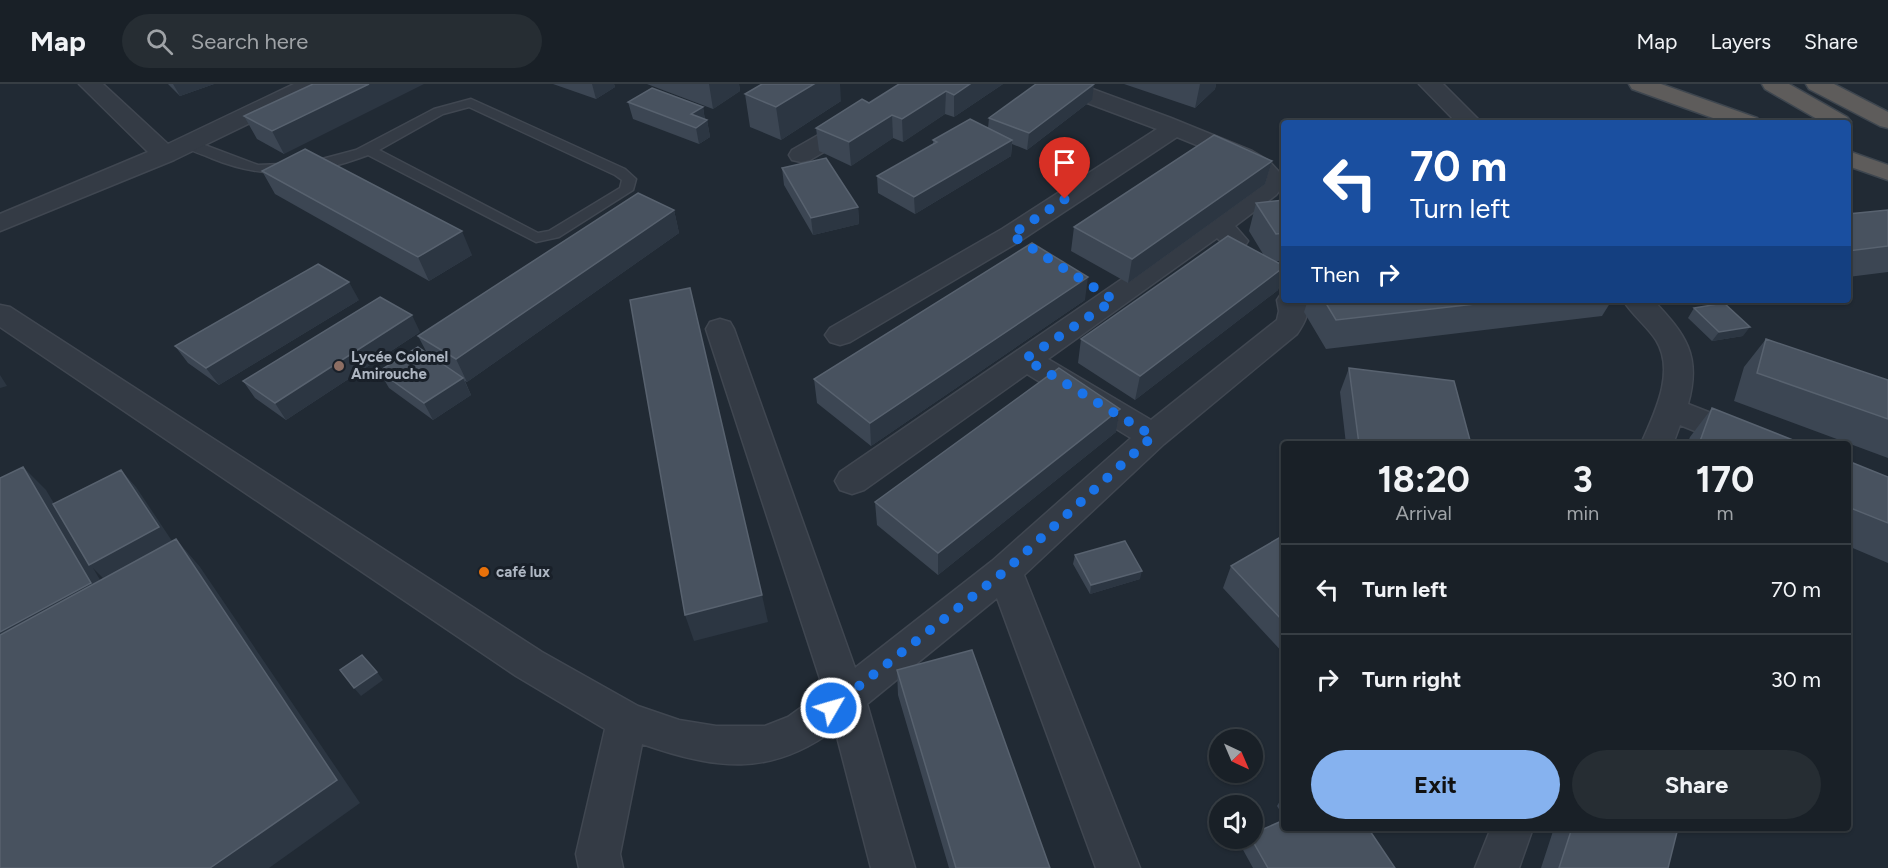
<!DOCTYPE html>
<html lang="en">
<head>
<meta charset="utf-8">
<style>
  :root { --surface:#192027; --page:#262d33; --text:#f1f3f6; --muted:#9fa3a7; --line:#373e44; --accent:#86b2ef }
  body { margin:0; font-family:Figtree,sans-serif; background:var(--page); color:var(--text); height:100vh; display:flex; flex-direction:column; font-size:22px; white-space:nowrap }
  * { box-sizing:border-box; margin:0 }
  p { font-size:20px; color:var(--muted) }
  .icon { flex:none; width:33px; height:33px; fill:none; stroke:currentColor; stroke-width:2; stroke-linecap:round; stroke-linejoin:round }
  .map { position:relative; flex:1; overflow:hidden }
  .drawer { position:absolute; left:1281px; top:357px; width:570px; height:390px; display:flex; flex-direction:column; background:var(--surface); border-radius:6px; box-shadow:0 2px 4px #0004,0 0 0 2px var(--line) }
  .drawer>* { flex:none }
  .banner { position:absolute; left:1281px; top:36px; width:570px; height:183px; border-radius:6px; box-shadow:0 2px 4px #0004,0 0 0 2px var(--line); background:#1a4fa0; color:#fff; overflow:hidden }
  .needle { width:39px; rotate:136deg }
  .controls { position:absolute; left:1209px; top:645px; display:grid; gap:12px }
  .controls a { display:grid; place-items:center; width:54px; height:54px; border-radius:50%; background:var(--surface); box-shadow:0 2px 4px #0004,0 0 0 2px var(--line); font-size:30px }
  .pin { position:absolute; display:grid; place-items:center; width:51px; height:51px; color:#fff; margin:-62px -26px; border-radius:50% 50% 50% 0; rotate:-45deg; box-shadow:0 0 6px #0007 }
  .pin .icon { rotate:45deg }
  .me { position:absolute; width:66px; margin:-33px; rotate:52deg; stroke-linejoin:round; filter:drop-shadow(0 0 4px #0008) }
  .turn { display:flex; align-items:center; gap:21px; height:126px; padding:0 30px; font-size:27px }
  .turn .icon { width:78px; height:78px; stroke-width:2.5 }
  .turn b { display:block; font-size:42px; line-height:51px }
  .then { display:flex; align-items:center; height:57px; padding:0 30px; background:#0003; gap:12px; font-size:22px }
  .eta { display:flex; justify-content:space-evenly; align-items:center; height:102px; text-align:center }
  .eta b { font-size:36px; font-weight:700; line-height:42px }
  .action { display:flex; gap:12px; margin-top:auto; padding:12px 30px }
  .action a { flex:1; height:69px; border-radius:36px; background:var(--accent); color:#111; font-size:24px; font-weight:700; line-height:69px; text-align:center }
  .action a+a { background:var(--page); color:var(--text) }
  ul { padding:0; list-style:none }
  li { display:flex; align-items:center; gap:18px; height:90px; padding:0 30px; border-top:2px solid var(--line) }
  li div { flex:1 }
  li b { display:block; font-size:22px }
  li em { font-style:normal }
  header { display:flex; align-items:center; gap:36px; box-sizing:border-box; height:84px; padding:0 30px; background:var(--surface); border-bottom:2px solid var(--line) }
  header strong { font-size:28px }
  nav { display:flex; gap:33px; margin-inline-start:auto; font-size:21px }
  .search { width:420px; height:54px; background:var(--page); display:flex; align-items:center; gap:15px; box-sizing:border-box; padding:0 21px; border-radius:33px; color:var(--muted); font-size:22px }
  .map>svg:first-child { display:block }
</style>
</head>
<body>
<header>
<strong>Map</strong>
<div class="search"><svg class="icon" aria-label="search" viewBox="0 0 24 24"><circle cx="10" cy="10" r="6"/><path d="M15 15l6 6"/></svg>Search here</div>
<nav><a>Map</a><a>Layers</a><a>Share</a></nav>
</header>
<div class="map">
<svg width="1888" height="784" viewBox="0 0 1888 784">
  <rect width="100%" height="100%" fill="#212a34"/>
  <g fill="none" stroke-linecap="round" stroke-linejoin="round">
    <defs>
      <path id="service" d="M471 15 625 85 636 95 633 106 559 153 536 158 368 71C312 92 267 97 211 74 202 70 189 67 182 60L189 56 194 57 258 81 307 79 356 66 434 25ZM469 23 615 91 622 96 620 104 549 147 538 149 379 66 443 30Z"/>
      <path id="minor" d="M79 0H103L168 60 294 0H323L320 5 174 76 0 147V130L148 68Z
        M908 0H935L932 5 810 76 801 78 792 76 789 71 792 66Z
        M1047 0H1079L1171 34 1252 67 1269 77 1280 89V106L1276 111 1235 142 1248 157 1244 163C1232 166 1226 163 1217 154L1048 275 1151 336 1277 236 1279 227 1277 216 1281 210 1284 209V216H1305C1310 230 1305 238 1297 250L1164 360 1024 491 1140 784H1096L997 514 867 620 915 784H871L835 645C769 694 715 685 642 660L620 770 623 784H579L576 770 605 645 516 592 0 243V221L10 223 542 568 638 622 679 636 716 642H765L788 633 824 607 706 245 710 238 720 235 730 238 734 245 855 584 992 477 1131 354 1027 290 864 406 852 410 840 406 835 397 840 388 1255 104V91L1226 73 1177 53 1020 157 850 258 840 261 830 258 825 251 830 244 1002 145 1157 45 1050 5Z
        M1419 0H1443L1482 39H1457Z
        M1623 216H1653C1685 250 1702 271 1688 320L1770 352 1775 360H1727L1680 341 1673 360H1641C1654 330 1676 288 1656 256 1647 242 1632 231 1623 216Z
        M1491 744H1533L1519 784H1475Z"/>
      <path id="trunk" d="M1629 0H1661L1757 34 1761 39H1727L1632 5Z
        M1762 0H1789L1847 33 1851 38 1848 42V39H1824L1765 5Z
        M1806 0H1834L1888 28V44L1880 42 1809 5Z
        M1848 67 1888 81V96L1848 82Z"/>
    </defs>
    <use href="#service" stroke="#404751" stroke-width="3"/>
    <use href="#minor" stroke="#404751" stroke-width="3"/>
    <use href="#trunk" stroke="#3e464f" stroke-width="3"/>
    <use href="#service" fill="#343b45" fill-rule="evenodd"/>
    <use href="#minor" fill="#343b45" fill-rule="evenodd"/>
    <use href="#trunk" fill="#5e5c5b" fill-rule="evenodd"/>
  </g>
  <path fill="#3c4653" d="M168 0H214L180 12Z
    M313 0 284 70 257 55 244 32Z
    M553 0H614L615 3 596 15Z
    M647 0H739L740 7 713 25Z
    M899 0H1003L954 33 945 30 903 58 893 54 851 82 819 67 816 44 869 19Z
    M1124 0H1216L1215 5 1195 24Z
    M745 10 841 17 781 56 750 43Z
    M1092 16 1027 66 1012 60 1011 72 915 130 878 109 877 92 933 61V56L988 44 989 34Z
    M628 18 703 23 705 36H707L710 53 699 60 633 35Z
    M1272 77 1265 100 1128 199 1071 167 1074 143Z
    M782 84 858 123 859 140 813 151 784 101Z
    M262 87 472 171 429 197 275 110Z
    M1284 116V177H1276L1284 182V186L1278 206 1135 316 1078 279 1081 255 1263 170 1249 147 1256 119Z
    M674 126 679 149 467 298 465 297 471 311 433 336 389 304 379 287 427 269 418 252Z
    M1888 126V188L1848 193V130Z
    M359 216 219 301 188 279 175 262Z
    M1085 216 871 362 817 319 814 295Z
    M1308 216H1612L1602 232 1326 265 1304 228Z
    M1694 224 1743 252 1712 257 1688 234Z
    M420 248 286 336 255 314 243 297Z
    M1766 255 1888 296V374L1734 317 1744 283Z
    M1349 284 1471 360H1346L1340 308Z
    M1712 324 1803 360H1687L1690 353Z
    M1120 325 1116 348 938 491 877 441 875 418Z
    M1848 377 1888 393V479L1848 462Z
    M1284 451V570L1223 504 1231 482Z
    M1075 471 1140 495 1090 510 1073 480Z
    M897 586 1050 784H949L898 611Z
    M1284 710V733L1277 722Z
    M1554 744H1678L1668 784H1541Z
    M1247 754H1252L1395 784H1253L1242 764Z"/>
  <path fill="#2c3642" d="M173 0H214L180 12Z
    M369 0H424L284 70 272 47Z
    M592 0H614L615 3 596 15Z
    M709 0H739L740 7 713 25Z
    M814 0H840L841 17 781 56 776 23Z
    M970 0H1003L954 33V11Z
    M1094 0 1092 16 1027 66 1029 49Z
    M1200 0H1216L1215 5 1195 24Z
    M946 7 945 30 903 58 902 35Z
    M703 23 705 37 707 36 710 53 699 60 696 44 691 30Z
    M892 31 893 54 851 82 849 58Z
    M1012 56 1011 72 915 130 914 113Z
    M1272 77 1265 100 1128 199 1132 175Z
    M858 123 859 140 813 151 811 134Z
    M674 126 679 149 467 298 456 275Z
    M462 147 472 171 429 197 418 173Z
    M1284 183V186L1278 206 1135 316 1140 292Z
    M1088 193 1085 216 871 362 870 339Z
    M349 198 359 216 219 301 206 284Z
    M412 231 420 248 286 336 275 319Z
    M1750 243 1743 252 1712 257 1719 248Z
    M0 291 7 302 0 304Z
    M463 294 471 311 433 336 424 319Z
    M1120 325 1116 348 938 491V469Z
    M23 383 46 406 90 480 121 386 136 403 174 460 106 497 93 484 115 521 0 585V548Z
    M176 455 200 483 360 719 269 784H210Z
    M1142 487 1140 495 1090 510 1091 501Z
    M762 511 768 538 694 557 685 531Z
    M377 588 383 596 361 612 354 604Z"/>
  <path fill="#48525f" stroke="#58626f" stroke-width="1.5" d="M313 0H369L272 47 244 32Z
    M762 0H814L776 23 745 10Z
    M899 0H970L954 11 946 7 902 35 892 31 849 58 816 44 862 15 869 19Z
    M1036 0H1094L1029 49 989 34Z
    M652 4 703 23 691 30 707 36 696 44 628 18Z
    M970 35 1012 56 914 113 877 92 937 58 933 56Z
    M1214 51 1272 77 1132 175 1074 143Z
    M305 65 462 147 418 173 262 87Z
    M826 74 858 123 811 134 782 84Z
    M638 109 674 126 456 275 418 252Z
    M1284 116V149L1276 150 1256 119Z
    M1888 126V162L1848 167V130Z
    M1228 152 1284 182V183L1140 292 1081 255Z
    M1032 159 1088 193 870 339 814 295Z
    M318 180 349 198 206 284 175 262Z
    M690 204 762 511 685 531 630 216Z
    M380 213 412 231 275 319 243 297Z
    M1324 216H1510L1336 236Z
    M1724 219 1750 243 1719 248 1694 224Z
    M1766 255 1888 296V335L1757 289Z
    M418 263 463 294 424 319 379 287Z
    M1059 284 1120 325 938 469 875 418Z
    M1349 284 1454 297 1471 360H1359Z
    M1712 324 1803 360H1699Z
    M1848 377 1888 393V439L1848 423Z
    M23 383 91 499 0 548V394Z
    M121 386 159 443 89 481 53 420Z
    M1284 451V538L1231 482Z
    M176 455 337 696 210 784H0V551Z
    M1125 457 1142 487 1091 501 1075 471Z
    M972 566 1050 784H956L897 586Z
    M362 571 377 588 354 604 340 586Z
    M1284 736V744H1368L1395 784H1268L1251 754H1252V750Z
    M1572 744H1678L1668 784H1559Z"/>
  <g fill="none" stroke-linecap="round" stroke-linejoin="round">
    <path stroke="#1a73e8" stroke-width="10" stroke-dasharray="0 18" d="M831 624 1005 487 1153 352 1025 275 1114 216 1011 151 1065 115"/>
  </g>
  <circle fill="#8d6e63" stroke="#192029" stroke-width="2" cx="339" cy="282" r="6"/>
  <circle fill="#e8710a" stroke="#192029" stroke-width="2" cx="484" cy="488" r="6"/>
  <g text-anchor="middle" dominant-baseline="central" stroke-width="6" stroke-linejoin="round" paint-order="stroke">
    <g font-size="15" font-weight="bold" fill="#aeb6c2" stroke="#192029" text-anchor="start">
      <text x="351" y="273">Lycée Colonel<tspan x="351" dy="17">Amirouche</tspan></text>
      <text x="496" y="488">café lux</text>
    </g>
  </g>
</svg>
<div class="controls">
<a><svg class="needle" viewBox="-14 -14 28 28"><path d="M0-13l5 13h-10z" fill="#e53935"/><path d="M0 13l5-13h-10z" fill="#9fa3a7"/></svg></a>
<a><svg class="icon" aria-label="sound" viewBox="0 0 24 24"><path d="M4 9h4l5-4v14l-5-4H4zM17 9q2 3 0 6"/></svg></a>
</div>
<div class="pin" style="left:1065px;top:115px;background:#d93025"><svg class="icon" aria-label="arrive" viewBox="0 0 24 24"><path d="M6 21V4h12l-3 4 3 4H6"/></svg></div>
<svg class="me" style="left:831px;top:624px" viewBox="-20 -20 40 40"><circle r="17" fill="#1a73e8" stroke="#fff" stroke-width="3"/><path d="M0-11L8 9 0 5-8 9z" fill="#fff"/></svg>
<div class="banner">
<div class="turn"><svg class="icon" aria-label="left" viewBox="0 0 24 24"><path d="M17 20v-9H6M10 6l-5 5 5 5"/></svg><div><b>70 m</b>Turn left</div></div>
<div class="then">Then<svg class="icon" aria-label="right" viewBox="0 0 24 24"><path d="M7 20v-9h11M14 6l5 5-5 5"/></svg></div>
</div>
<section class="drawer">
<div class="eta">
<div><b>18:20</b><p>Arrival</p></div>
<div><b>3</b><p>min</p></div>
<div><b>170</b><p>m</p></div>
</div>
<ul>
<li><svg class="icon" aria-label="left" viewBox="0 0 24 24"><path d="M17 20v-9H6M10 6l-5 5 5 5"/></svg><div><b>Turn left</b></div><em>70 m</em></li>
<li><svg class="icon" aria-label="right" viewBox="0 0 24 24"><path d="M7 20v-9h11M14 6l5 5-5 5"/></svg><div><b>Turn right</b></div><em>30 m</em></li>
</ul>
<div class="action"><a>Exit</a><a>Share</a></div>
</section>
</div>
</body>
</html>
